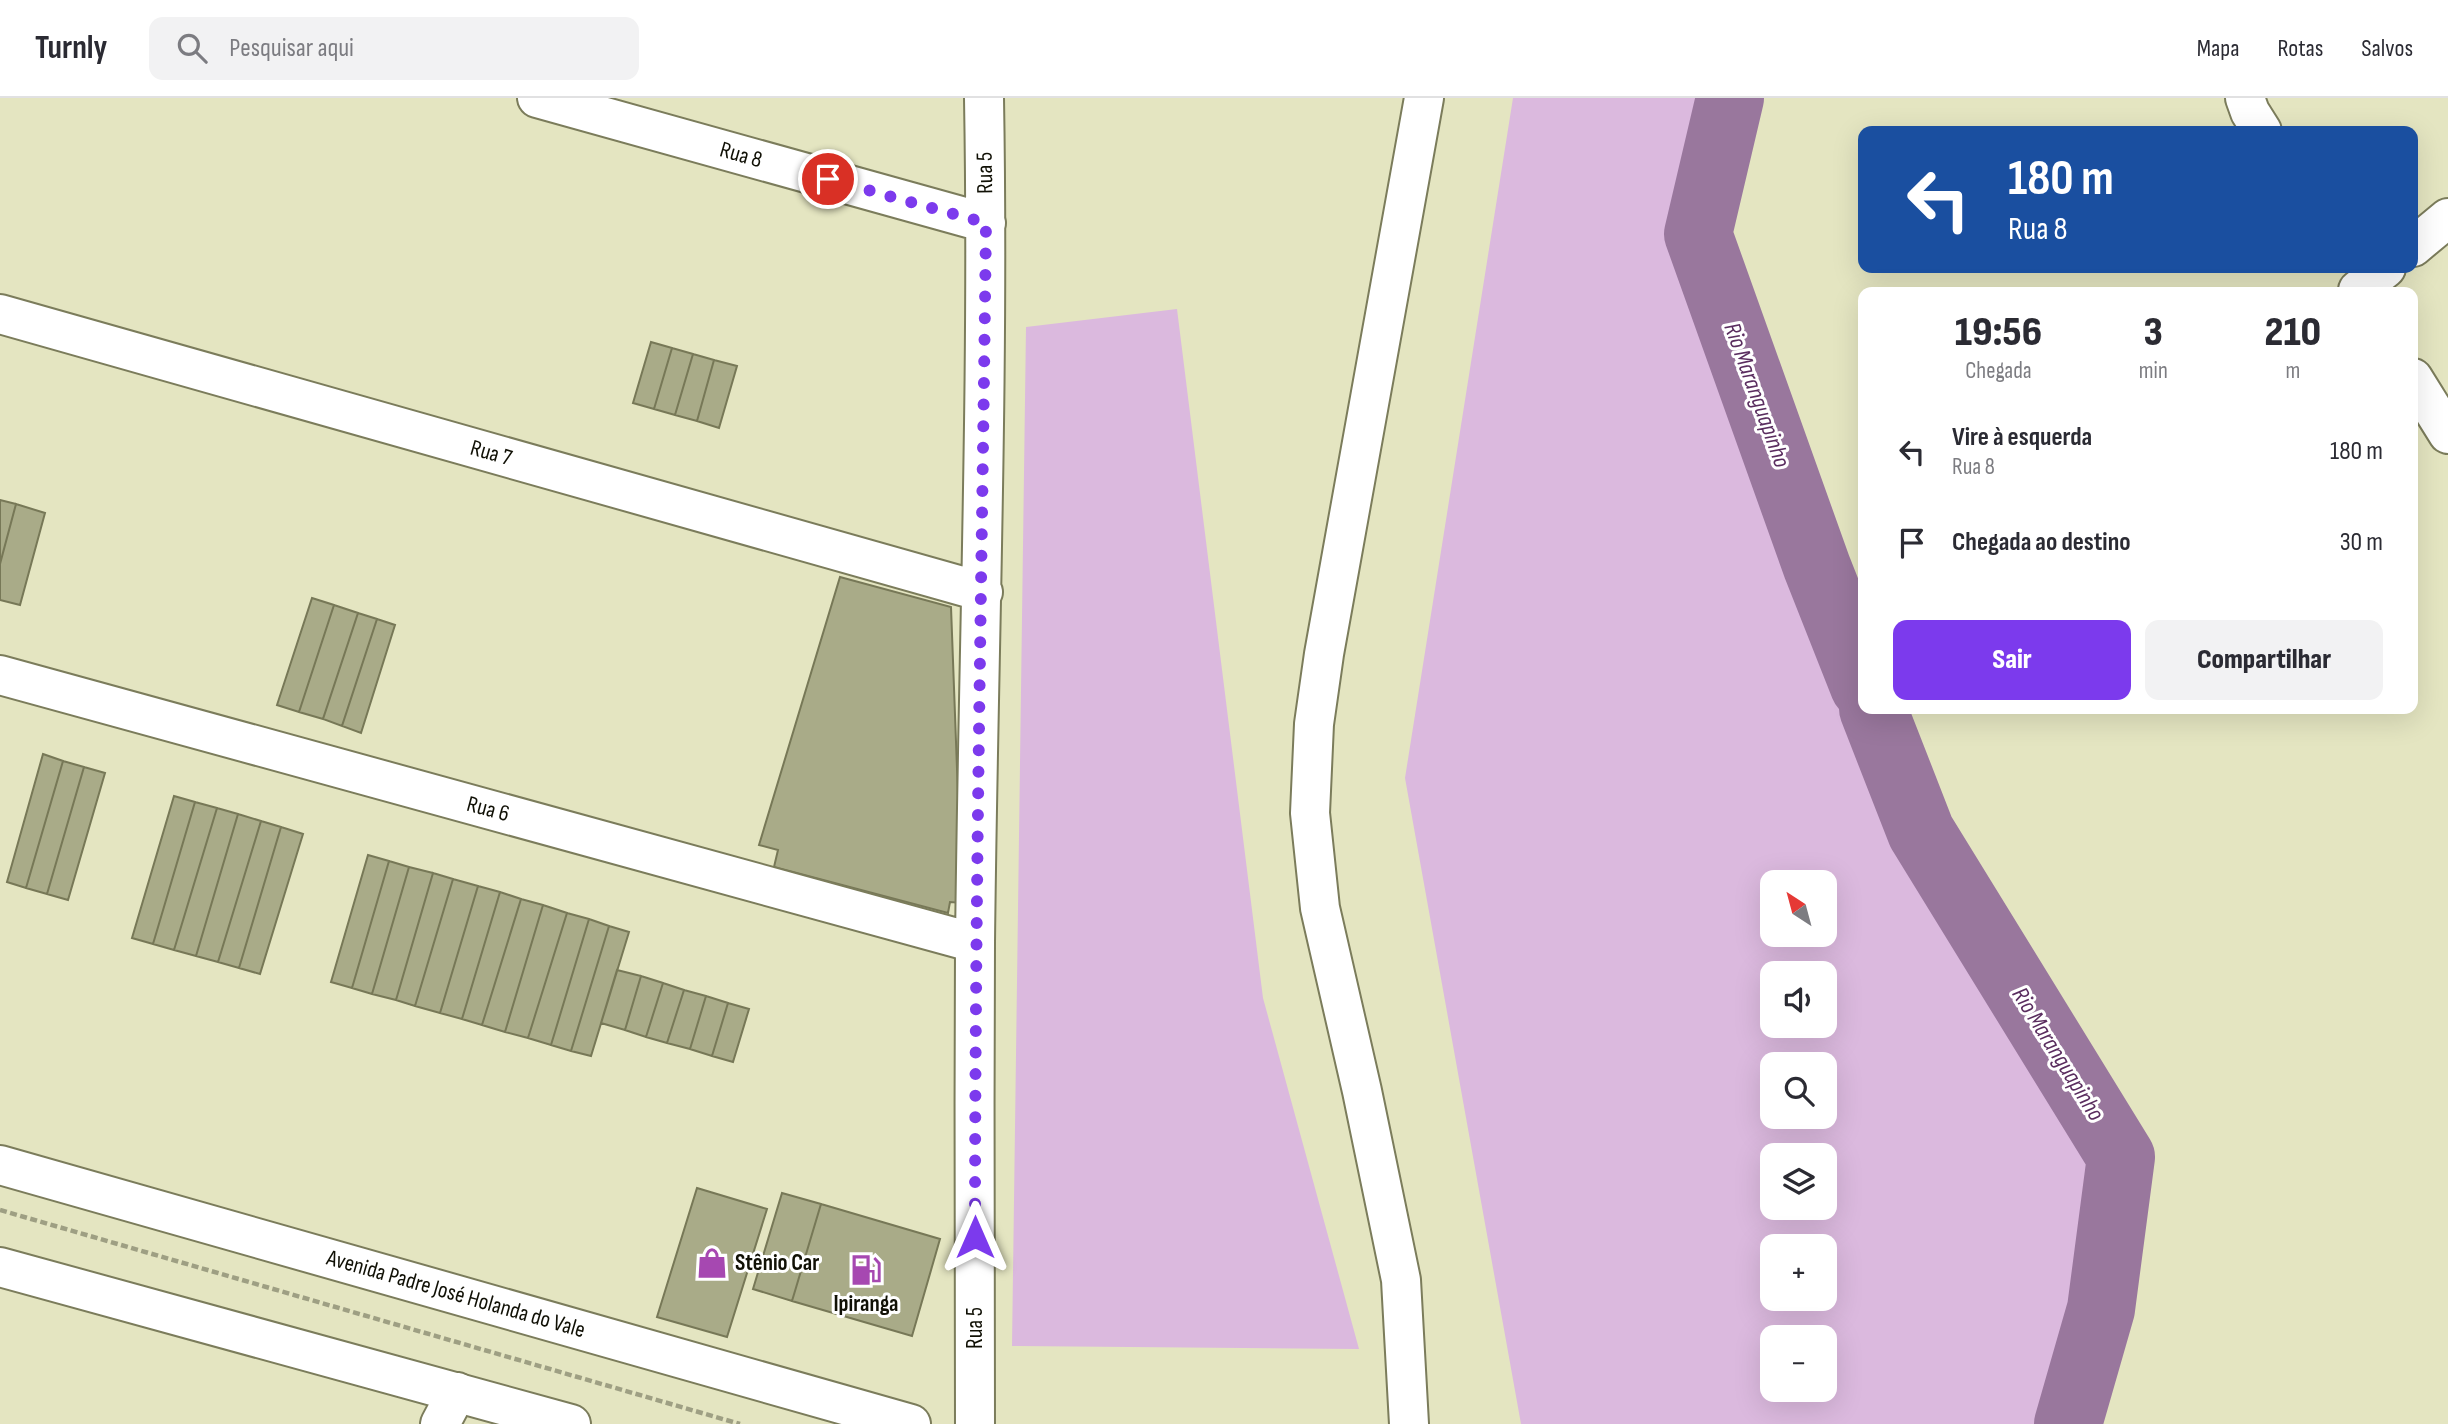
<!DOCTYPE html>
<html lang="pt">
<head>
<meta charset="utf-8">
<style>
  :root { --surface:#fff; --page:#f2f2f3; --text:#2b2b33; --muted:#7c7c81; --line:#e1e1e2; --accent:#7c3aed }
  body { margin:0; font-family:"Sofia Sans Condensed",sans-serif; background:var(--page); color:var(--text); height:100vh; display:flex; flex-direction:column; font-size:26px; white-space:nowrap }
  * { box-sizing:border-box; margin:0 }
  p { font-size:23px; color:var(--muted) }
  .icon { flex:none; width:38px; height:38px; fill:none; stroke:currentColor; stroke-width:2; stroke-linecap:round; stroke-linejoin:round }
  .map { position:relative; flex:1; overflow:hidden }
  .side { position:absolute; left:1858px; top:189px; width:560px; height:427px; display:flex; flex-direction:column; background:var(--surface); border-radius:14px; box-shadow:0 7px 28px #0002 }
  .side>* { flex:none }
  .guide { position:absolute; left:1858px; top:28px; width:560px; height:147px; border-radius:14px; box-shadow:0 7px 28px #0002; background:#1a4fa0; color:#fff; overflow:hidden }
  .needle { width:46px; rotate:324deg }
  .tools { position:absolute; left:1760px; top:772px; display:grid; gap:14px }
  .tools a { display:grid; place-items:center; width:77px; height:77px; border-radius:14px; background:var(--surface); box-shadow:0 7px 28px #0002; font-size:35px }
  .pin { position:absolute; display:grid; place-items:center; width:60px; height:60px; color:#fff; margin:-30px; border:4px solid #fff; border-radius:50%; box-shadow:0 2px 7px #0007 }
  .me { position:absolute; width:77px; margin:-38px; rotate:0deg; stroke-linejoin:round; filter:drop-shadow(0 0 5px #0008) }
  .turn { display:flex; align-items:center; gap:24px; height:147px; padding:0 35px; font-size:32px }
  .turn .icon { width:91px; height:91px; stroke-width:2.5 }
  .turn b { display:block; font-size:49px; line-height:60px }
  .eta { display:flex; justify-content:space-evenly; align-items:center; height:119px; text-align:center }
  .eta b { font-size:42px; font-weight:800; line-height:49px }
  .cta { display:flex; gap:14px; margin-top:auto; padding:14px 35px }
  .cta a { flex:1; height:80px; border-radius:14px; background:var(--accent); color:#fff; font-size:28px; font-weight:800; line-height:80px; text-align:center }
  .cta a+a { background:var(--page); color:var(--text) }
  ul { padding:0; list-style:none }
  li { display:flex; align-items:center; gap:21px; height:91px; padding:0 35px }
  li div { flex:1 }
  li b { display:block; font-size:26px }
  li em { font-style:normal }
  header { display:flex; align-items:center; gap:42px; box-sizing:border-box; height:98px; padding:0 35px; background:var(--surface); border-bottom:2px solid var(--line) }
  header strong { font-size:33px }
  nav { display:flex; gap:38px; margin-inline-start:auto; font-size:24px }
  .search { width:490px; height:63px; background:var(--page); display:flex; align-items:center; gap:18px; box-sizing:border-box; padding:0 24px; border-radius:14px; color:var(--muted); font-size:26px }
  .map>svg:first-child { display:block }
</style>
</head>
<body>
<header>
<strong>Turnly</strong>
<div class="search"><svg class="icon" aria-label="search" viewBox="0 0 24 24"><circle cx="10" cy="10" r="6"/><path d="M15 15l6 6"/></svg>Pesquisar aqui</div>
<nav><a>Mapa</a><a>Rotas</a><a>Salvos</a></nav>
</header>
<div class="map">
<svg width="2448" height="1326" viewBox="0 0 2448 1326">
  <rect width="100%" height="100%" fill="#e4e5c1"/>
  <path fill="#dbb9de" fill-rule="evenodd" d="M1513 0H1730L1698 136 1817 469 1864 588V611H1873L1921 734 2121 1059 2101 1211 2068 1326H1521L1405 680ZM1773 784H1825V836H1773ZM1773 875H1825V928H1773ZM1773 966H1825V1018H1773ZM1773 1057H1825V1110H1773ZM1773 1148H1825V1200H1773ZM1773 1239H1825V1292H1773Z
    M1177 211 1263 900 1359 1251 1012 1248 1026 229Z"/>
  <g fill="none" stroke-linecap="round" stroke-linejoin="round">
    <path stroke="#99779d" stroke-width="68" d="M1730 0 1698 136 1817 469 1864 588
      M1873 611 1921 734 2121 1059 2101 1211 2068 1326"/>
  </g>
  <path fill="#a9ab88" stroke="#777857" stroke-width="2" d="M651 244 672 250 654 311 633 305Z
    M672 250 693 256 675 317 654 311Z
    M693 256 714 262 697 323 675 317Z
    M714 262 737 268 719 330 697 323Z
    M0 402 16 406 0 466Z
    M16 406 45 415 20 507 0 502V466Z
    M840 479 951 509 962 805 950 804 948 815 774 769 778 752 759 747Z
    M312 500 334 507 299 614 277 607Z
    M334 507 358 515 323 621 299 614Z
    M358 515 377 521 342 628 323 621Z
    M377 521 395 527 361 635 342 628Z
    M43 656 63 663 26 790 7 784Z
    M63 663 84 669 47 796 26 790Z
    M84 669 105 675 68 802 47 796Z
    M174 698 195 704 153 846 132 840Z
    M195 704 217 710 174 852 153 846Z
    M217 710 238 716 196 858 174 852Z
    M238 716 261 723 218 864 196 858Z
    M261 723 281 729 239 870 218 864Z
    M281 729 303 736 260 876 239 870Z
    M368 757 389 763 352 890 331 884Z
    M389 763 409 769 372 896 352 890Z
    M409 769 433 775 396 902 372 896Z
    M433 775 453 781 415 908 396 902Z
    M453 781 478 788 440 915 415 908Z
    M478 788 500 794 462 921 440 915Z
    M500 794 521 801 482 927 462 921Z
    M521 801 543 807 505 934 482 927Z
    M543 807 567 815 528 940 505 934Z
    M567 815 589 821 551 947 528 940Z
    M589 821 609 828 571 953 551 947Z
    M609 828 629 834 591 958 571 953Z
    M617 872 641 878 625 932 601 925Z
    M641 878 663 885 646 939 625 932Z
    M663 885 684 892 667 945 646 939Z
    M684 892 706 898 690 951 667 945Z
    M706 898 728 905 712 958 690 951Z
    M728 905 749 911 733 964 712 958Z
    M697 1090 767 1111 727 1239 657 1219Z
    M782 1095 821 1106 792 1203 753 1191Z
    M821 1106 940 1141 912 1238 792 1203Z"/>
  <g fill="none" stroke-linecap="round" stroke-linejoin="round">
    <defs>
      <path id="street" d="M537 0 986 125
        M2245 0 2250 14 2262 33
        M2413 149 2448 120
        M2358 192 2386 170
        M0 216 983 494
        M2413 280 2448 336
        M0 577 975 845
        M440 1326 457 1294
        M975 1326C975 1166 974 1006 975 846 978 564 989 282 984 0
        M1409 1326 1401 1182 1362 993 1320 810 1310 715 1314 626 1324 556 1424 0"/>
      <path id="primary" d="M0 1067 911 1326
        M0 1169 571 1326"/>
    </defs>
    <use href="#street" stroke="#7b7c5b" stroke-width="42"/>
    <use href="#primary" stroke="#7b7c5b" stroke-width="42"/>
    <path stroke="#9e9f83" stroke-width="4.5" stroke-dasharray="7 3.5" stroke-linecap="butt" d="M0 1112 740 1326"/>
    <use href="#street" stroke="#fff" stroke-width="38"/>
    <use href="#primary" stroke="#fff" stroke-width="38"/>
  </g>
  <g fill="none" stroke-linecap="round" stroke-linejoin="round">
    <path stroke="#7c3aed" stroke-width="12" stroke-dasharray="0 21.6" d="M828 81 986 125C982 463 975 801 975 1139"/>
  </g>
  <defs>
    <symbol id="shop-bare" viewBox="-9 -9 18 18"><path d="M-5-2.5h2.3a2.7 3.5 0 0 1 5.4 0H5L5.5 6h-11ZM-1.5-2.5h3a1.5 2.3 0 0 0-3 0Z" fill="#a648b1" stroke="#fff" stroke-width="2.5" paint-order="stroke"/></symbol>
    <symbol id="fuel-bare" viewBox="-9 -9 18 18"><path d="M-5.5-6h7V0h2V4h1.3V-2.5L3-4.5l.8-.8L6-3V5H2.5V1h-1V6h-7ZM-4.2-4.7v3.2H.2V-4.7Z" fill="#a648b1" stroke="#fff" stroke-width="2.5" paint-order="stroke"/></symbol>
  </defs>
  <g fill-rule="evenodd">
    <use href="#shop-bare" x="690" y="1143" width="44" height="44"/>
    <use href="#fuel-bare" x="844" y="1150" width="44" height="44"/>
  </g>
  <g text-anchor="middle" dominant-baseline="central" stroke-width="6" stroke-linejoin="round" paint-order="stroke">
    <g font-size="23" fill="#101005" stroke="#fff">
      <text transform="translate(741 57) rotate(16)">Rua 8</text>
      <text transform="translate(985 75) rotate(-91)">Rua 5</text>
      <text transform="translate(491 355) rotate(16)">Rua 7</text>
      <text transform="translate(488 711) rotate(15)">Rua 6</text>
      <text transform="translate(456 1196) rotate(16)">Avenida Padre José Holanda do Vale</text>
      <text transform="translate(975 1230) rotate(-90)">Rua 5</text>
    </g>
    <g font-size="23" font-weight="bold" fill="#101005" stroke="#fff" text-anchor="start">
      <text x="735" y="1165">Stênio Car</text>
      <text x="866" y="1206" text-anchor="middle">Ipiranga</text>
    </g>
    <g font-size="24" font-style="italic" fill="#5a2d5f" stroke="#fff">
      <text transform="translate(1757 297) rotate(70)">Rio Maranguapinho</text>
      <text transform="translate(2058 956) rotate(58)">Rio Maranguapinho</text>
    </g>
  </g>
</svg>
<div class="tools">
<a><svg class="needle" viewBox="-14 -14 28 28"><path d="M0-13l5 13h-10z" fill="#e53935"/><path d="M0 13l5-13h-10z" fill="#7c7c81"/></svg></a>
<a><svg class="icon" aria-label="sound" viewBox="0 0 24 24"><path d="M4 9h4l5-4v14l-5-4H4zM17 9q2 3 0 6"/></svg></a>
<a><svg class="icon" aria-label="search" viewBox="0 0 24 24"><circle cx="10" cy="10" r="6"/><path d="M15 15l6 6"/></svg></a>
<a><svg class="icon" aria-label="layers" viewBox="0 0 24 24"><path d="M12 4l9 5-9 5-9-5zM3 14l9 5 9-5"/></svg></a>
<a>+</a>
<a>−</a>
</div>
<div class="pin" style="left:828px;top:81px;background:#d93025"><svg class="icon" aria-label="arrive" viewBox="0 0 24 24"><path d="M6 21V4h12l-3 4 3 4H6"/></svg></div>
<svg class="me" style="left:975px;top:1139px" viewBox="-20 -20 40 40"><path d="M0-17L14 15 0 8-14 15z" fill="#7c3aed" stroke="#fff" stroke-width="4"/></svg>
<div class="guide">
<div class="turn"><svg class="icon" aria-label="left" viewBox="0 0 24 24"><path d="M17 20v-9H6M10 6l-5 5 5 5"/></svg><div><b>180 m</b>Rua 8</div></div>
</div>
<section class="side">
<div class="eta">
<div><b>19:56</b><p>Chegada</p></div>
<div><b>3</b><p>min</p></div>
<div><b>210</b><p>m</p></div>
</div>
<ul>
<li><svg class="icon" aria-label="left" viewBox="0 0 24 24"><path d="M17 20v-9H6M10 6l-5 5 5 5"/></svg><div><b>Vire à esquerda</b><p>Rua 8</p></div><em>180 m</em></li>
<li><svg class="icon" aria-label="arrive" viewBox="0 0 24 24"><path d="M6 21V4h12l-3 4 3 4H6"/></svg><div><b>Chegada ao destino</b></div><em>30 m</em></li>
</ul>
<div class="cta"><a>Sair</a><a>Compartilhar</a></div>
</section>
</div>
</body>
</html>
